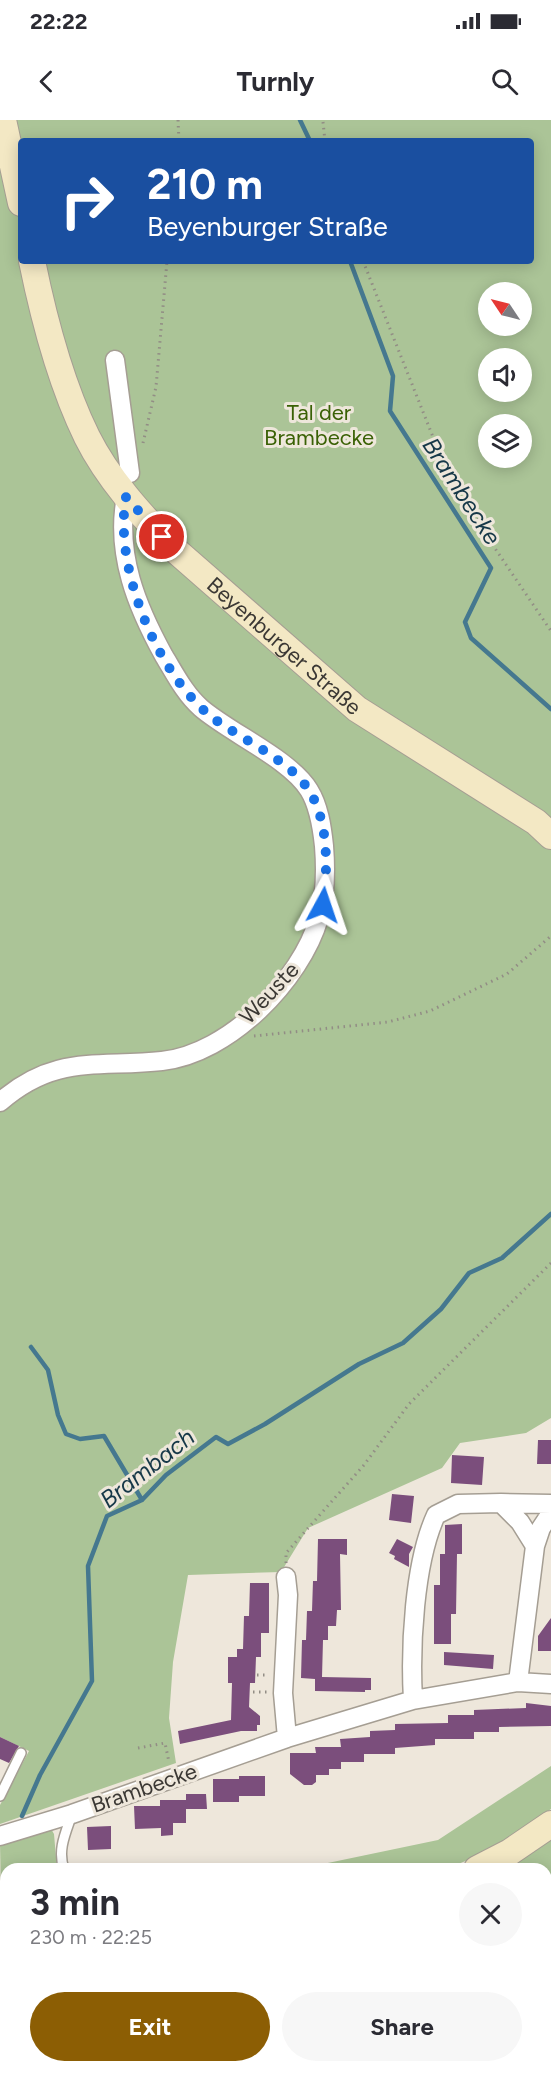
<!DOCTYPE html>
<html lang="en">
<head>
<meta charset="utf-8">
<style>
  :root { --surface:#fff; --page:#f7f7f7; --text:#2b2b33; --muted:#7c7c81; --accent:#8c5e04 }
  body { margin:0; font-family:Figtree,sans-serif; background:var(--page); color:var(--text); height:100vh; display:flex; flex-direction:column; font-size:22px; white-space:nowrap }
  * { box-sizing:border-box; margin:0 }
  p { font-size:20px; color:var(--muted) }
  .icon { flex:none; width:33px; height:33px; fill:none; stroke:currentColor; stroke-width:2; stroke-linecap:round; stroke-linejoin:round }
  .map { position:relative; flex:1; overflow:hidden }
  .details { position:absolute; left:0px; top:1743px; width:552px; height:210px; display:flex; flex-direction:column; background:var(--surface); border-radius:18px 18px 0 0; box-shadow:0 3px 15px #0003 }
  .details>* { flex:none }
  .guide { position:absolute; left:18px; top:18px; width:516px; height:126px; border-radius:6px; box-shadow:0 3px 15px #0003; background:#1a4fa0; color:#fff; overflow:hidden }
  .needle { width:39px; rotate:305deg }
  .buttons { position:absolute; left:478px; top:162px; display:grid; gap:12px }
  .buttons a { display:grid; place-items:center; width:54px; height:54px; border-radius:50%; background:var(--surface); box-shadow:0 3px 15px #0003; font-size:30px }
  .pin { position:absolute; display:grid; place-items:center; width:51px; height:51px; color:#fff; margin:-26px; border:3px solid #fff; border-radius:50%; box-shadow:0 2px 6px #0007 }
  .me { position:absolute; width:66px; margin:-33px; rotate:5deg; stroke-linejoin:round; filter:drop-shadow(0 0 4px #0008) }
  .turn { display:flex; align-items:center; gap:21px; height:126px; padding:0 30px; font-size:27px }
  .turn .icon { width:78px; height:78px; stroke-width:2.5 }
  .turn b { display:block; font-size:42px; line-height:51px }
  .round { display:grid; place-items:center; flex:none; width:63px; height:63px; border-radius:32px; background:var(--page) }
  .headline { display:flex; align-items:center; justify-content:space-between; height:102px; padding:0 30px }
  h1 { font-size:36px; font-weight:700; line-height:45px }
  .button { display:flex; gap:12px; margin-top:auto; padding:12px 30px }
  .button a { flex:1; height:69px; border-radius:36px; background:var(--accent); color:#fff; font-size:24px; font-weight:700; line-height:69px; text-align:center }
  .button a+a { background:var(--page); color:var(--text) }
  .status { display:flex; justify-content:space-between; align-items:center; height:42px; padding:0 30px; background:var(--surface); direction:ltr }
  .status svg { height:16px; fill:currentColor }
  header { display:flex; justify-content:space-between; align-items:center; height:78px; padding:0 30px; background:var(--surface); font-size:27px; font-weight:700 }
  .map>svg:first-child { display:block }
</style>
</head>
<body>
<div class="status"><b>22:22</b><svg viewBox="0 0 49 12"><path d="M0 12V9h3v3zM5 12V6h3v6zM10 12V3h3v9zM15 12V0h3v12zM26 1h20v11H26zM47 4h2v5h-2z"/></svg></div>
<header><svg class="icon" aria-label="back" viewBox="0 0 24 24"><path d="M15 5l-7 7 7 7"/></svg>Turnly<svg class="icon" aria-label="search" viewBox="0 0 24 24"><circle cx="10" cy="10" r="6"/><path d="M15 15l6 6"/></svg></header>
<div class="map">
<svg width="551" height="1953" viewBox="0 0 551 1953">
  <rect width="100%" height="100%" fill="#eee7db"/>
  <path fill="#abc497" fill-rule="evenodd" d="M0 0H551V1298L526 1313 460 1323 442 1348 308 1408 281 1452 188 1455 173 1542 169 1598 176 1643 0 1704V1685L29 1631 0 1617ZM21 21H531V141H21ZM489 172H522V206H489ZM489 238H522V272H489ZM489 304H522V338H489Z
    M551 1646V1689L515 1716 480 1735 446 1749H299L438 1720Z
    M50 1707 54 1714 57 1749H6V1774H1L0 1723Z
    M551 1715V1953H0V1925H6V1947H546V1749H495Z"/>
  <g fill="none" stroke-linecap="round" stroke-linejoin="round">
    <path stroke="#45788f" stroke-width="4.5" d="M300 0 310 21
      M350 141 393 256 390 291 491 448 465 502 471 518 551 589
      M31 1227 48 1250 58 1295 66 1314 80 1319 104 1316 142 1380
      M22 1696 40 1655 92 1561 88 1446 107 1396 142 1380 166 1355 216 1317 228 1324 265 1304 359 1244 403 1223 441 1189 469 1153 502 1138 551 1094"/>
  </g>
  <path fill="#7b4e7c" d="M538 1320H551V1344H537Z
    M452 1335 484 1337 482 1365 451 1363Z
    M392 1374 414 1376 411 1403 389 1400Z
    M462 1404V1434H457L456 1494H451V1524H434V1465H440V1434H445V1405Z
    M318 1419H347V1435L340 1434 341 1490H337L336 1506H328V1520H323L322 1557 371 1558V1570H365V1572L315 1571V1559L301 1558 302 1520H306L307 1491H312L313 1461H317Z
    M397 1419 413 1427 409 1434V1447L394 1439 395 1436 389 1433Z
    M250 1463H269V1513H261V1537H256L255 1563H250L249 1587 260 1596V1605H257V1611H241L180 1624 178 1611 231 1600 232 1563H228V1537H237V1529H243L244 1496H249Z
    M551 1498V1531H538V1516Z
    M444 1532 494 1535 493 1549 444 1545Z
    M526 1583 551 1586V1606L499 1607V1612H474V1619H435V1625L395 1628V1634H364V1642H341V1649H329V1655H316V1662L312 1665H304L290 1654V1633H316L315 1627H341L340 1619 370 1617V1611L395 1610V1604L448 1603V1595H474V1590L526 1588Z
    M0 1617 19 1626 9 1643 0 1639Z
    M239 1656H265V1676H239V1682H213V1659H239Z
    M186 1674H206L207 1689H186V1703H173V1715L161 1716V1708L135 1709 134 1686H160V1680H186V1682Z
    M111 1706V1729L88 1730 87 1707Z"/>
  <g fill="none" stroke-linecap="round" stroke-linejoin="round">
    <defs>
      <path id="lane" d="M0 1676 21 1633
        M64 1749C57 1730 66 1712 72 1694"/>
      <path id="street" d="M115 240 130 353
        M0 982C55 934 97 948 162 941 229 934 301 860 319 798 326 774 326 751 324 726 322 707 319 686 309 670 290 639 230 613 201 588 185 574 175 554 164 536 137 487 115 434 126 377
        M501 1383 551 1384
        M535 1426 541 1408 551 1393
        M286 1457 288 1475 283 1573 287 1618
        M413 1580C410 1527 414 1443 436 1395L458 1384 501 1383 520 1402 535 1426 518 1562
        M0 1716 72 1694 287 1618 413 1580 518 1562 551 1564"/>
      <g id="secondary">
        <path d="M3 0 21 83"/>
        <path id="s1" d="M32 141C44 200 60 262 87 317 108 359 141 395 174 429L357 589 536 702 551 716"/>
        <path d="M477 1749 510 1732 551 1704"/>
        <path d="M0 1793H6"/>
      </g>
    </defs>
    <use href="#lane" stroke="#a59e93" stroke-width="12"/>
    <use href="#street" stroke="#a59e93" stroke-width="21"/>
    <use href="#secondary" stroke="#a59e93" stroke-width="28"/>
    <path stroke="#928d85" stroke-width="3" stroke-dasharray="1.5 4.5" stroke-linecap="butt" d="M178 0 179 21
      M323 2 325 21
      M363 141 435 322 490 421 551 511
      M143 323 156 267 167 141
      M254 916 388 902 430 891 507 854 551 816
      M286 1443V1433L364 1345 409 1284 551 1143
      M257 1555H267
      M253 1572H267
      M138 1628 165 1623 169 1642"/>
    <use href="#lane" stroke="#fff" stroke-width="9"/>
    <use href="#street" stroke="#fff" stroke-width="18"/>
    <use href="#secondary" stroke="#f3e8c4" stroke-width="26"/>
  </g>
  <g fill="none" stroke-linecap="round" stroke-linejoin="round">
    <path stroke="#1a73e8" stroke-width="10" stroke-dasharray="0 18" d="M162 417 126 377C113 446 157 555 213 598 241 619 289 640 308 669 329 700 328 749 323 785"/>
  </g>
  <g text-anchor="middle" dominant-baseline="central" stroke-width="6" stroke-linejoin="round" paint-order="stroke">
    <g font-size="22" fill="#3a6105" stroke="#eee7db">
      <text x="319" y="292">Tal der<tspan x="319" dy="25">Brambecke</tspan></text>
    </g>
    <g font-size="22" fill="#3b3834" stroke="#eee7db">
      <text stroke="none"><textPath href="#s1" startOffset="474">Beyenburger Straße</textPath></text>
      <text transform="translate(269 873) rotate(-47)">Weuste</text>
      <text transform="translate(144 1668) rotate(-19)">Brambecke</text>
    </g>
    <g font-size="24" font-style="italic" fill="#163848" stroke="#eee7db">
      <text transform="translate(462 371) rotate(57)">Brambecke</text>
      <text transform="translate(147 1348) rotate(-38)">Brambach</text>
    </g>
  </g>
</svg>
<div class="buttons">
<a><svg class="needle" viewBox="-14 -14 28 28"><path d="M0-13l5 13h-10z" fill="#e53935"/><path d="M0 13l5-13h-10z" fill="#7c7c81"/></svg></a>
<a><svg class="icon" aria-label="sound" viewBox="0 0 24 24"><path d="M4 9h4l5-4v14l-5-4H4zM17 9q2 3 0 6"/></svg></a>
<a><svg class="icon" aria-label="layers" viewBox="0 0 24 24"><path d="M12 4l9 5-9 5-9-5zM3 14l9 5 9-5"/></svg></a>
</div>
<div class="pin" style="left:162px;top:417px;background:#d93025"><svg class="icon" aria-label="arrive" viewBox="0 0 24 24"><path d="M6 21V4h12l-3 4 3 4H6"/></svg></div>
<svg class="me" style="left:323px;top:785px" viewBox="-20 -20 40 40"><path d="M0-17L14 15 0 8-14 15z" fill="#1a73e8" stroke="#fff" stroke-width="4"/></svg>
<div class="guide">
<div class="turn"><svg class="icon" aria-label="right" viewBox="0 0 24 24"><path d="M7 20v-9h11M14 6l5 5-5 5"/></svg><div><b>210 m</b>Beyenburger Straße</div></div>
</div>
<section class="details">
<div class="headline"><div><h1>3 min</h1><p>230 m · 22:25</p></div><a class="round"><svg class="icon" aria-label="close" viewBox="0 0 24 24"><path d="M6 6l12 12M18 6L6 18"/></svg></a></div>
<div class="button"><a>Exit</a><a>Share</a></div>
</section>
</div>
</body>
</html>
